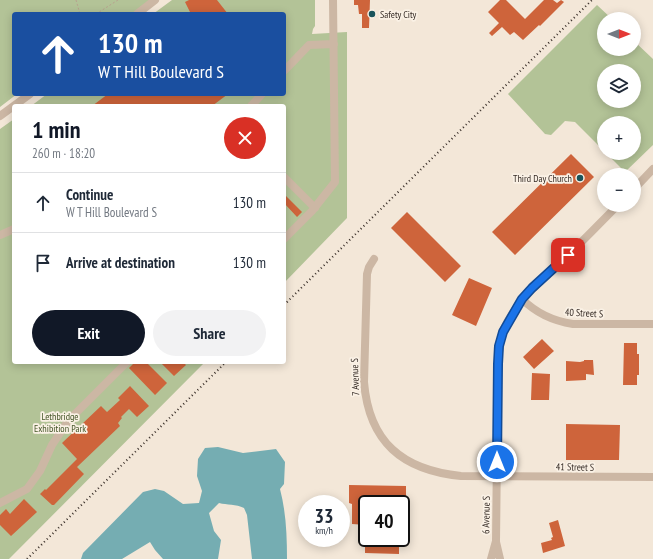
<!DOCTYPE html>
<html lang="en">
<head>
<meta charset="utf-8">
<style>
  :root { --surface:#fff; --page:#f2f2f3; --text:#1f2937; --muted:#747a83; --line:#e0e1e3; --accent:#111827 }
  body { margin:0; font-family:"PT Sans Narrow",sans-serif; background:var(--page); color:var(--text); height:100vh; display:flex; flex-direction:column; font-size:15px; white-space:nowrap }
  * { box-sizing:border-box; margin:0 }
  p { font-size:13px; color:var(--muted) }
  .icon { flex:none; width:22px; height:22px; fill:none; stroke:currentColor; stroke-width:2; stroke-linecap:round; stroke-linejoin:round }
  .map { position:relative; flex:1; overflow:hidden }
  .side { position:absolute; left:12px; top:104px; width:274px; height:260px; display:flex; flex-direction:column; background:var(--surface); border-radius:4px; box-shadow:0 2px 10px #0003 }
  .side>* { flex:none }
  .top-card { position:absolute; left:12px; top:12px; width:274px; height:84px; border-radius:4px; box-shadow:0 2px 10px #0003; background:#1a4fa0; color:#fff; overflow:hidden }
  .needle { width:26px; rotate:90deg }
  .fabs { position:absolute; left:597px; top:12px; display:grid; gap:8px }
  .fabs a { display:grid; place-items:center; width:44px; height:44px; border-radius:50%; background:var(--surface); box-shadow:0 2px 10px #0003; font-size:20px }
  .speed { position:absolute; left:298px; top:495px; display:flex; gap:8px; font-size:20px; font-weight:700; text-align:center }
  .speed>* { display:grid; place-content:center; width:52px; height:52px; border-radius:50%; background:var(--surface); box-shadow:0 2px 10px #0003; line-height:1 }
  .speed small { font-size:10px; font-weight:400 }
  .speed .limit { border:2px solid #111; border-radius:6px; background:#fff; color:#111 }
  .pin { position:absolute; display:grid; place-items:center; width:34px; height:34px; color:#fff; margin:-17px; border-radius:8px; box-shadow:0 2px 6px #0006 }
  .me { position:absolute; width:44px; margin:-22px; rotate:0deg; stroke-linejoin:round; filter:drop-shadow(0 0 3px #0008) }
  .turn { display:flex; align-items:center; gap:14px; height:84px; padding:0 20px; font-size:18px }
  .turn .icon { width:52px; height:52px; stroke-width:2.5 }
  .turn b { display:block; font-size:28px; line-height:34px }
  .round { display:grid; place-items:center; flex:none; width:42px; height:42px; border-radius:21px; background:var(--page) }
  .headline { display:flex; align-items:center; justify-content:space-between; height:68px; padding:0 20px }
  h1 { font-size:24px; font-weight:700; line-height:30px; color:var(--accent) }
  .button { display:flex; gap:8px; margin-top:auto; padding:8px 20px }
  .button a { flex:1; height:46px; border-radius:24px; background:var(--accent); color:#fff; font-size:16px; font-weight:700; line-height:46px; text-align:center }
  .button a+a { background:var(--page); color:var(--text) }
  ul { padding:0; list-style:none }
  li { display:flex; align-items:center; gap:12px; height:60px; padding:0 20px; border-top:1px solid var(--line) }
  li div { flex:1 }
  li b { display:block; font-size:15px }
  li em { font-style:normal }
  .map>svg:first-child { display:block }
</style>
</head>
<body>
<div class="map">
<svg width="653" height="559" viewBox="0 0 653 559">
  <rect width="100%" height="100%" fill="#f3e7d8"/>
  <path fill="#b3c397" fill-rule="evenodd" d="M0 0H155L137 14H14V94H17L0 107Z
    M172 0H315V26L313 29 312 34 347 32V218L284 283V106H31L47 94H284V14H153Z
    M597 5 612 19H604V49H634V41L653 59V145L625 172 606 153H634V123H604V151L575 122 565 121 551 135 545 134 508 94ZM604 71H634V101H604Z
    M14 119V362H205L9 559H0V129Z"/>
  <path fill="#75adb2" d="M218 447 243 453 276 449 285 462 284 484 280 489C286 512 287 535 287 559H252L247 515 244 508C236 504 227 505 219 503L209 513 214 531 221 540 218 559H163L155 550 150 542 122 559H81L83 553 143 492 155 489 164 491 183 504 199 503 202 491 197 476 198 459 205 448Z"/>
  <path fill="#ce643b" d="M189 0H217L228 14H191L185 2Z
    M354 0H370L369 28H362V14H359L358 5H354Z
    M500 0H506L525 19 544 0H553L557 3 561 0 564 2 540 26 539 25 523 40 514 32 510 35 502 27 492 36 489 33 499 23 488 12Z
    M108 94H228L212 106H92Z
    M571 154 594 177 515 255 492 232Z
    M284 194 302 212 297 217 284 203Z
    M407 212 461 266 445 282 391 228Z
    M469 278 492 288 476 326 452 315Z
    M542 339 554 351 534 369 523 357Z
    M624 343H637V354H639V375H637V385H623Z
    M584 360H593L594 375 586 374V380L566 381V361L580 362 584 361Z
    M135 362H146L167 383 155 395 129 368Z
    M160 362H183L186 365 174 376Z
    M532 373 550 374 549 400H531Z
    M130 386 149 406 137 417 129 409 121 417 122 418 118 423 120 426 77 467 84 474 54 505H52L40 494 45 489 46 490 77 459 62 443 101 406 107 412 120 400 118 398Z
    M566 424 620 425 619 460H566Z
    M349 485 406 486V498H408V526H401V504H367V525L352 524V504L349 503Z
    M24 499 37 512 11 536 0 525V515L6 509 10 514Z
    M558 520 565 546 543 553 541 543 552 540 551 538 553 537 549 523Z
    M384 538H399V554L365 553V544H384Z"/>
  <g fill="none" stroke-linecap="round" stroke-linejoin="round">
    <path stroke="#b8a18e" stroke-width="1" stroke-dasharray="2 2" stroke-linecap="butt" d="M76 0 80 14
      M96 14 118 0"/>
    <path stroke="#ccb7a4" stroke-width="8" d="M137 14 155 0
      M284 71 309 45 334 44
      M251 106 262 94
      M0 116 30 94
      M284 177 315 208
      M634 189 653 169
      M0 235 14 229
      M284 239 312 211 335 182 333 0
      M374 259 369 267 367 274 364 382C369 442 402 470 461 476L653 477
      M522 299C537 314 553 321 573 324H653
      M0 503 27 489 40 471 52 445 68 421 127 362
      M496 542 500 559
      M491 559 496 541 498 364C499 353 499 341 503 331 517 298 544 279 568 255 585 239 601 222 618 205"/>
    <path stroke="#362c26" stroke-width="2" stroke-dasharray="1 3" stroke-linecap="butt" d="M284 305 592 0
      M27 559 226 362"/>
  </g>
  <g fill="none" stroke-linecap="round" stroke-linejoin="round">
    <defs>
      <path id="route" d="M497 462 498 364 499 346 503 332 522 299 532 288 568 255"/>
    </defs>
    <use href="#route" stroke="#114b97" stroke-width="10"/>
    <use href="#route" stroke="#1a73e8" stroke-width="7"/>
  </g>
  <g fill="#19545b" stroke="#faf1e5" stroke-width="1.5">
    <circle cx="372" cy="14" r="4"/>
    <circle cx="580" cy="178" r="4"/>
  </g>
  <g text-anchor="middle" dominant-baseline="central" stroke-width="3.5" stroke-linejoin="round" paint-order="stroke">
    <g font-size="10" fill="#362c26" stroke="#faf1e5" text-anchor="start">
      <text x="380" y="14">Safety City</text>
      <text x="572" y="178" text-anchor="end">Third Day Church</text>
    </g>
    <g font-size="10" fill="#362c26" stroke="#faf1e5">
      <text transform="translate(584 313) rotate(3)">40 Street S</text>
      <text transform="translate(355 377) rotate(-92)">7 Avenue S</text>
      <text transform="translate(575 467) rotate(1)">41 Street S</text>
      <text transform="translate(486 515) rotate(-89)">6 Avenue S</text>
    </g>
    <g font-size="10" fill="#445628" stroke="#faf1e5">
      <text x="60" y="416">Lethbridge<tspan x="60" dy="12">Exhibition Park</tspan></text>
    </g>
  </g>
</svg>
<div class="fabs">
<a><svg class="needle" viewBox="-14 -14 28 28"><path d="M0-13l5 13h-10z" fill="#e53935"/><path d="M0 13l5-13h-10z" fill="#747a83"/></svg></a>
<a><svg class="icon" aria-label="layers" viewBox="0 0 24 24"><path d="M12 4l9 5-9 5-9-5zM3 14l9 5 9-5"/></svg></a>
<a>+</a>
<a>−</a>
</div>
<div class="speed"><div>33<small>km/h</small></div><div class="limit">40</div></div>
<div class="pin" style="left:568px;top:255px;background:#d93025"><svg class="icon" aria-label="arrive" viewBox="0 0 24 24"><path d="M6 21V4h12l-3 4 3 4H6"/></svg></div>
<svg class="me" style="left:497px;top:462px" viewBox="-20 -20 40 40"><circle r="17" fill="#1a73e8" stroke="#fff" stroke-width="3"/><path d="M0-11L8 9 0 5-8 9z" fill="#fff"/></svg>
<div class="top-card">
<div class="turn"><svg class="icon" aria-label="ahead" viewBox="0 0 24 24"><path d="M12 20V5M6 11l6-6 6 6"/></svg><div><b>130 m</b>W T Hill Boulevard S</div></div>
</div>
<section class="side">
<div class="headline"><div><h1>1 min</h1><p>260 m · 18:20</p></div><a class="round" style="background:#d93025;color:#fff"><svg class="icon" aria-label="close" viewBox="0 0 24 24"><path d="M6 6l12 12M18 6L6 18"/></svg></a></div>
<ul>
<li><svg class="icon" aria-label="ahead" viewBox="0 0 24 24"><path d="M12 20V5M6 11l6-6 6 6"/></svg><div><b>Continue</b><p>W T Hill Boulevard S</p></div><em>130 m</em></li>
<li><svg class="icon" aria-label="arrive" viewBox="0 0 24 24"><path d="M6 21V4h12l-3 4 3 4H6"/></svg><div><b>Arrive at destination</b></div><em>130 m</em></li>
</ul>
<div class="button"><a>Exit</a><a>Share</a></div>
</section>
</div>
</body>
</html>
